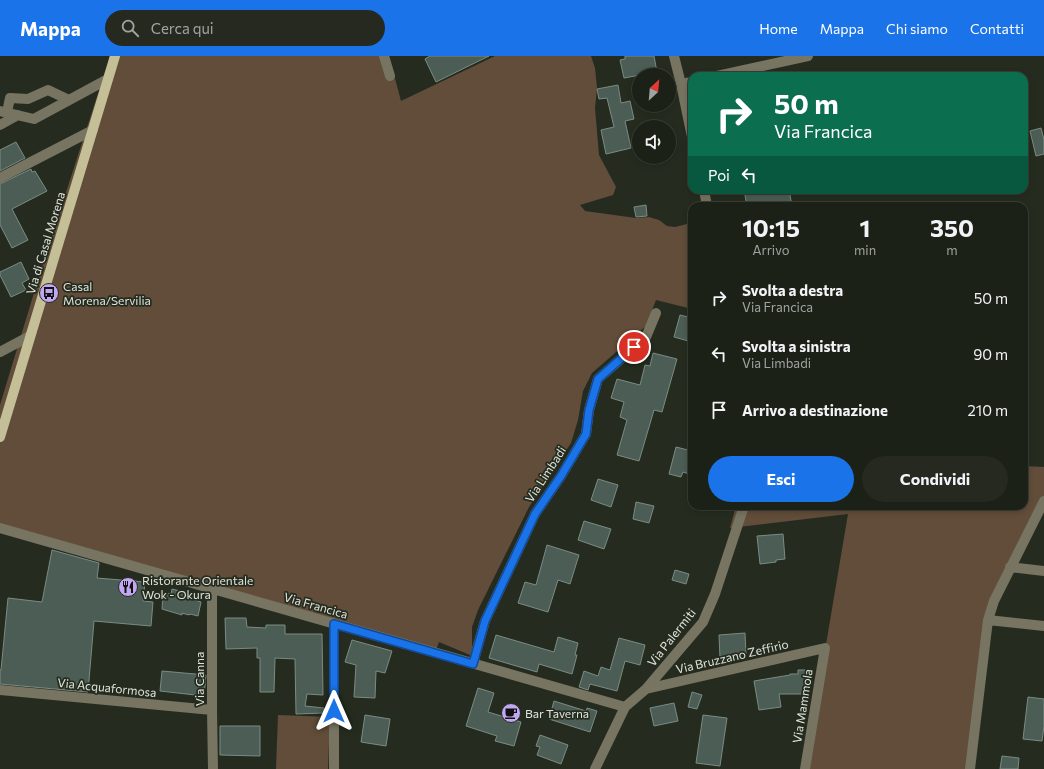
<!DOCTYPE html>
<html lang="it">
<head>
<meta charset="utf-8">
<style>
  :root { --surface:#1c2117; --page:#252920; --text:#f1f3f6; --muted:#a0a3a1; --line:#3a3e36; --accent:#1a73e8 }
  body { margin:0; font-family:Commissioner,sans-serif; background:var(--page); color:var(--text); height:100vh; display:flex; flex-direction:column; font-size:15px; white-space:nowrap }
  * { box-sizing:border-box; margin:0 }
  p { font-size:13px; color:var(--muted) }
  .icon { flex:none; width:22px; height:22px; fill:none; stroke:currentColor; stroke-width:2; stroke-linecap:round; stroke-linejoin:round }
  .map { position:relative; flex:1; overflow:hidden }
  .panel { position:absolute; left:688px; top:146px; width:340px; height:308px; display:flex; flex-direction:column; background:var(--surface); border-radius:12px; box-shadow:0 2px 6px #0003,0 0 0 1px var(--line) }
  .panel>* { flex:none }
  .top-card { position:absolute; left:688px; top:16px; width:340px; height:122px; border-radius:12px; box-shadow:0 2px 6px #0003,0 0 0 1px var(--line); background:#0b6e4f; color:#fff; overflow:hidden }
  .needle { width:26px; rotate:26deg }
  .fabs { position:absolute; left:632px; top:12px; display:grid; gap:8px }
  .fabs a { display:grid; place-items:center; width:44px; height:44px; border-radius:50%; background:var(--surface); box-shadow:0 2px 6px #0003,0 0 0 1px var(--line); font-size:20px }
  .pin { position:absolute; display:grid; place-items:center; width:34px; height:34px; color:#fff; margin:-17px; border:2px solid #fff; border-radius:50%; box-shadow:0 1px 4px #0007 }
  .me { position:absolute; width:44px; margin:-22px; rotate:0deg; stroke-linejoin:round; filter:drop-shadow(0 0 3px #0008) }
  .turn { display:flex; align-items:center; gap:14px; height:84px; padding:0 20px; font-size:18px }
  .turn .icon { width:52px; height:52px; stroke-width:2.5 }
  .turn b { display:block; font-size:28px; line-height:34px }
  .then { display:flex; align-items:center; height:38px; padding:0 20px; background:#0003; gap:8px; font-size:15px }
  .eta { display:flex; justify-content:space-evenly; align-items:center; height:68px; text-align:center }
  .eta b { font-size:24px; font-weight:700; line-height:28px }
  .action { display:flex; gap:8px; margin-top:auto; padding:8px 20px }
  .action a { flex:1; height:46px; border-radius:24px; background:var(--accent); color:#fff; font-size:16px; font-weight:700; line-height:46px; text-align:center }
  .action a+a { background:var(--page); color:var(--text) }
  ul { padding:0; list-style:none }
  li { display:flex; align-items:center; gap:12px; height:56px; padding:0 20px }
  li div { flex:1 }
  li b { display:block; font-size:15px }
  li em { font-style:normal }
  header { display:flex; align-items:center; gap:24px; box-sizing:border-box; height:56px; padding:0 20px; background:var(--accent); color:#fff }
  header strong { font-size:19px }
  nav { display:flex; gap:22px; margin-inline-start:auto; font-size:14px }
  .search { width:280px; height:36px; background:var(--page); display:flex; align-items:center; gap:10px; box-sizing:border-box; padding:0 14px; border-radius:22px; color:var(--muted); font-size:15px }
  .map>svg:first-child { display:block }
</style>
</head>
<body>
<header>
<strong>Mappa</strong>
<div class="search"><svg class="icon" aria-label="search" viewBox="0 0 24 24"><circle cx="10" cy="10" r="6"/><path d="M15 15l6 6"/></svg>Cerca qui</div>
<nav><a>Home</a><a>Mappa</a><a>Chi siamo</a><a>Contatti</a></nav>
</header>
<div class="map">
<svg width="1044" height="713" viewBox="0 0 1044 713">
  <rect width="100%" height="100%" fill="#252c1f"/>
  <path fill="#614d39" d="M110 0H389L401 45 495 0H591L595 12 597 32 595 52 599 99 616 131 613 139 580 149 585 155 636 162 649 161 659 164 667 170 675 171 691 167H692V253L656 244 646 270 592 317 583 335 578 364 571 387 529 451 478 554 472 571V592L470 599 439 586 435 597 0 473V349L40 217Z
    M1024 410 1044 411V445L994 545 970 713H805L848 458 730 472 736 450H1024Z
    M278 659 330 661 328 713H276Z"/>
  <path fill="#4c5d55" stroke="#798c84" d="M430 0H489L436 26 425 3Z
    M625 0H654L657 16 624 22 620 4 625 3Z
    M618 29 621 47 630 45 634 63 625 65 631 92 606 98 601 74 614 71 607 42 599 43 597 33Z
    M1041 72 1044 84V98L1036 100 1030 75Z
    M16 86 25 102 0 115V94Z
    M31 113 32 116 35 115 47 135 12 153 28 184 12 192 0 169V128Z
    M744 134H789L792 150H747Z
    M646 149 647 160 636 161 634 151Z
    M21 206 29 223 22 227 26 234 11 241 0 219V216Z
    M680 259 692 262V286L674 281Z
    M653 297 677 303 662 356 654 354 639 405 617 399 627 364 620 361 624 346 611 342 617 323 640 329 645 309 650 310Z
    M676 391 692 395V419L683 416 681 421 669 418Z
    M598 423 618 429 611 451 591 444Z
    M636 446 654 450 649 467 633 463Z
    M584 465 611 473 604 493 578 484Z
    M783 478 785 503 776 504V506L760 508 757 480Z
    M547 489 579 499 570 528 558 524 548 556 518 547 525 526 536 529Z
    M52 494 99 507 97 522 145 526 143 545 153 546 151 570 94 565 88 636 0 628V614H1L8 542 42 546Z
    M675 514 689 518 686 528 672 524Z
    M172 533 184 536V538L196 541 195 544 201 546 198 560 190 558 189 559 182 557V559L162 553 163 536 171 538Z
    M225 562H246L247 571 266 572V569H285V578H322L323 639 307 638 305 650 324 652V657L296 658 295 603 275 602 274 636H260V602H257V592L226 593Z
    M745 577 746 598 740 599V601L720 602 719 579Z
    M496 579 554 596 558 581 578 587 575 599H577L572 618 539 608 537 616 489 602Z
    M619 582 645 589 640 609 625 605 617 635 590 628 588 634 579 631 584 615 598 620 601 611 610 614Z
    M352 584 392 595 385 617 376 615 375 642 354 641 356 609 345 606Z
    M798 614H808V638H779L781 651 759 654 754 625 790 619V618H798Z
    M162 615 206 619 204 640 160 635Z
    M478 632 494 637 488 656 521 666 514 690 495 685 497 680 466 670Z
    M692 636 702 639 697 653 688 651Z
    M1028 641 1044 643V670L1042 685 1023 683Z
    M554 645 586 655 587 652 597 655 590 676 549 663Z
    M674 647 678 665 654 670 650 652Z
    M365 659 390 663 386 690 361 686Z
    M703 659 727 662 720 710 696 707Z
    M220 670H260V700L220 699Z
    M540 679 568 689 561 708 537 699 540 691 536 690Z
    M1002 700 1019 702 1018 713H1000Z"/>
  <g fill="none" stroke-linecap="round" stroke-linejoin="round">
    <path stroke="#777461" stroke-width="10" d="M384 0 390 20
      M674 0 681 28 692 26
      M717 20 808 0
      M681 28 692 81
      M0 55 34 63 108 23
      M7 56 10 42 28 43 48 34 69 44
      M0 69 18 59
      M0 122 93 74
      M704 134 707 150
      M0 296 30 280
      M0 472 625 651
      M1010 511 1044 515
      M212 533V654L213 713
      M988 564 1044 570
      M473 607 485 565 535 458 561 420 586 378 589 354 598 323 646 281 656 257
      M646 633 825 592 805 713
      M0 634 212 654
      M334 713V568
      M595 713 625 651 646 633 703 566 715 538 744 450
      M970 713 988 564 994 545 1044 445"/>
    <path stroke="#c5bf98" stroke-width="10" d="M0 381 115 0"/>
  </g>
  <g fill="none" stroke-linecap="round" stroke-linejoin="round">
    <defs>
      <path id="route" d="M334 655V568L473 608 485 565 535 458 561 420 586 378 589 354 598 323 634 291"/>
    </defs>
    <use href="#route" stroke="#114b97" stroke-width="10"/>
    <use href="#route" stroke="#1a73e8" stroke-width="7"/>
  </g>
  <defs>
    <symbol id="bus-disc" viewBox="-11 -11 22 22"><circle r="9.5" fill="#c2a8f2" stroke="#252c1f"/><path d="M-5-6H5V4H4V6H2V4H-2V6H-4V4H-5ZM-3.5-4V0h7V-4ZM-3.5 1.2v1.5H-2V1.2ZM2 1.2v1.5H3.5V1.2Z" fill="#111"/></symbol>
    <symbol id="restaurant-disc" viewBox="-11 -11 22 22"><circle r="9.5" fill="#c2a8f2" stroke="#252c1f"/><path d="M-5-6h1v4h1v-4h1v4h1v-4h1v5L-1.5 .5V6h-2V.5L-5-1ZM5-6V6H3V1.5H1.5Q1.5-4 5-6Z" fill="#111"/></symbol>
    <symbol id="cafe-disc" viewBox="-11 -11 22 22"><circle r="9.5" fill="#c2a8f2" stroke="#252c1f"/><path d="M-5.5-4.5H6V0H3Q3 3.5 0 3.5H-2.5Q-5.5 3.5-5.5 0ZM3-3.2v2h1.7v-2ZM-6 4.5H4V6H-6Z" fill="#111"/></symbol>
  </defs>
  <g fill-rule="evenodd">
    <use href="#bus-disc" x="38" y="226" width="22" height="22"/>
    <use href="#restaurant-disc" x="117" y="520" width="22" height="22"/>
    <use href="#cafe-disc" x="500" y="646" width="22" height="22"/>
  </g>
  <g text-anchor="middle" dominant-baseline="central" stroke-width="3.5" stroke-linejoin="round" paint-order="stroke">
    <g font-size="12" fill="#dfe4db" stroke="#252c1f">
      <text transform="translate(45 187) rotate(-73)">Via di Casal Morena</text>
      <text transform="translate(545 418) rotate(-57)">Via Limbadi</text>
      <text transform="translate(316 549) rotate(16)">Via Francica</text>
      <text transform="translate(671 581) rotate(-52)">Via Palermiti</text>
      <text transform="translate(732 600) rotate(-13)">Via Bruzzano Zeffirio</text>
      <text transform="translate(199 623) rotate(-90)">Via Canna</text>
      <text transform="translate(107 631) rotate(6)">Via Acquaformosa</text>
      <text transform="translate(802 650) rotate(-81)">Via Mammola</text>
    </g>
    <g font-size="12" fill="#dfe4db" stroke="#252c1f" text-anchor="start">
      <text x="63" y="230">Casal<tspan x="63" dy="14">Morena/Servilia</tspan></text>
      <text x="142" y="524">Ristorante Orientale<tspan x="142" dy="14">Wok - Okura</tspan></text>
      <text x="525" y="657">Bar Taverna</text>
    </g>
  </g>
</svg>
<div class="fabs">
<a><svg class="needle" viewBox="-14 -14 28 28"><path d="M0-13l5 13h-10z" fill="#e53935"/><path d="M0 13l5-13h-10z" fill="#a0a3a1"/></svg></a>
<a><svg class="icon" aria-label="sound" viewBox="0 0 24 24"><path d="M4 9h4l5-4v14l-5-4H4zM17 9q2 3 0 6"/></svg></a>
</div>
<div class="pin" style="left:634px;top:291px;background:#d93025"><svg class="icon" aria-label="arrive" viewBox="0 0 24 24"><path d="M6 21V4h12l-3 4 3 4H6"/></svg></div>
<svg class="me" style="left:334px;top:655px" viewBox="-20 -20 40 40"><path d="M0-17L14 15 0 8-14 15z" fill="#1a73e8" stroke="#fff" stroke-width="4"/></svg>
<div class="top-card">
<div class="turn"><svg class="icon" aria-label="right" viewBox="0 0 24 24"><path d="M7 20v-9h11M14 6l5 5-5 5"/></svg><div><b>50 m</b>Via Francica</div></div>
<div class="then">Poi<svg class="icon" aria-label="left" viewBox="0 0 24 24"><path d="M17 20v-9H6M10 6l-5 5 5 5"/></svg></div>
</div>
<section class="panel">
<div class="eta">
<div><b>10:15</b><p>Arrivo</p></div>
<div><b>1</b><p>min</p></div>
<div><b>350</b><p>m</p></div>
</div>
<ul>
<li><svg class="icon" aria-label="right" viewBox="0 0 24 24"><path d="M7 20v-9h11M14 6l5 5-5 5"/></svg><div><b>Svolta a destra</b><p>Via Francica</p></div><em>50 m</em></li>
<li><svg class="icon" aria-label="left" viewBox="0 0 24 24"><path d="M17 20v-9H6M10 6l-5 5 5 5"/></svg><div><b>Svolta a sinistra</b><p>Via Limbadi</p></div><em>90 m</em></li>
<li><svg class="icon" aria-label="arrive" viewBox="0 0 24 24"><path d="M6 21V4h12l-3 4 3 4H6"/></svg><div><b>Arrivo a destinazione</b></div><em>210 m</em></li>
</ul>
<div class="action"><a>Esci</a><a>Condividi</a></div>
</section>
</div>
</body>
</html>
